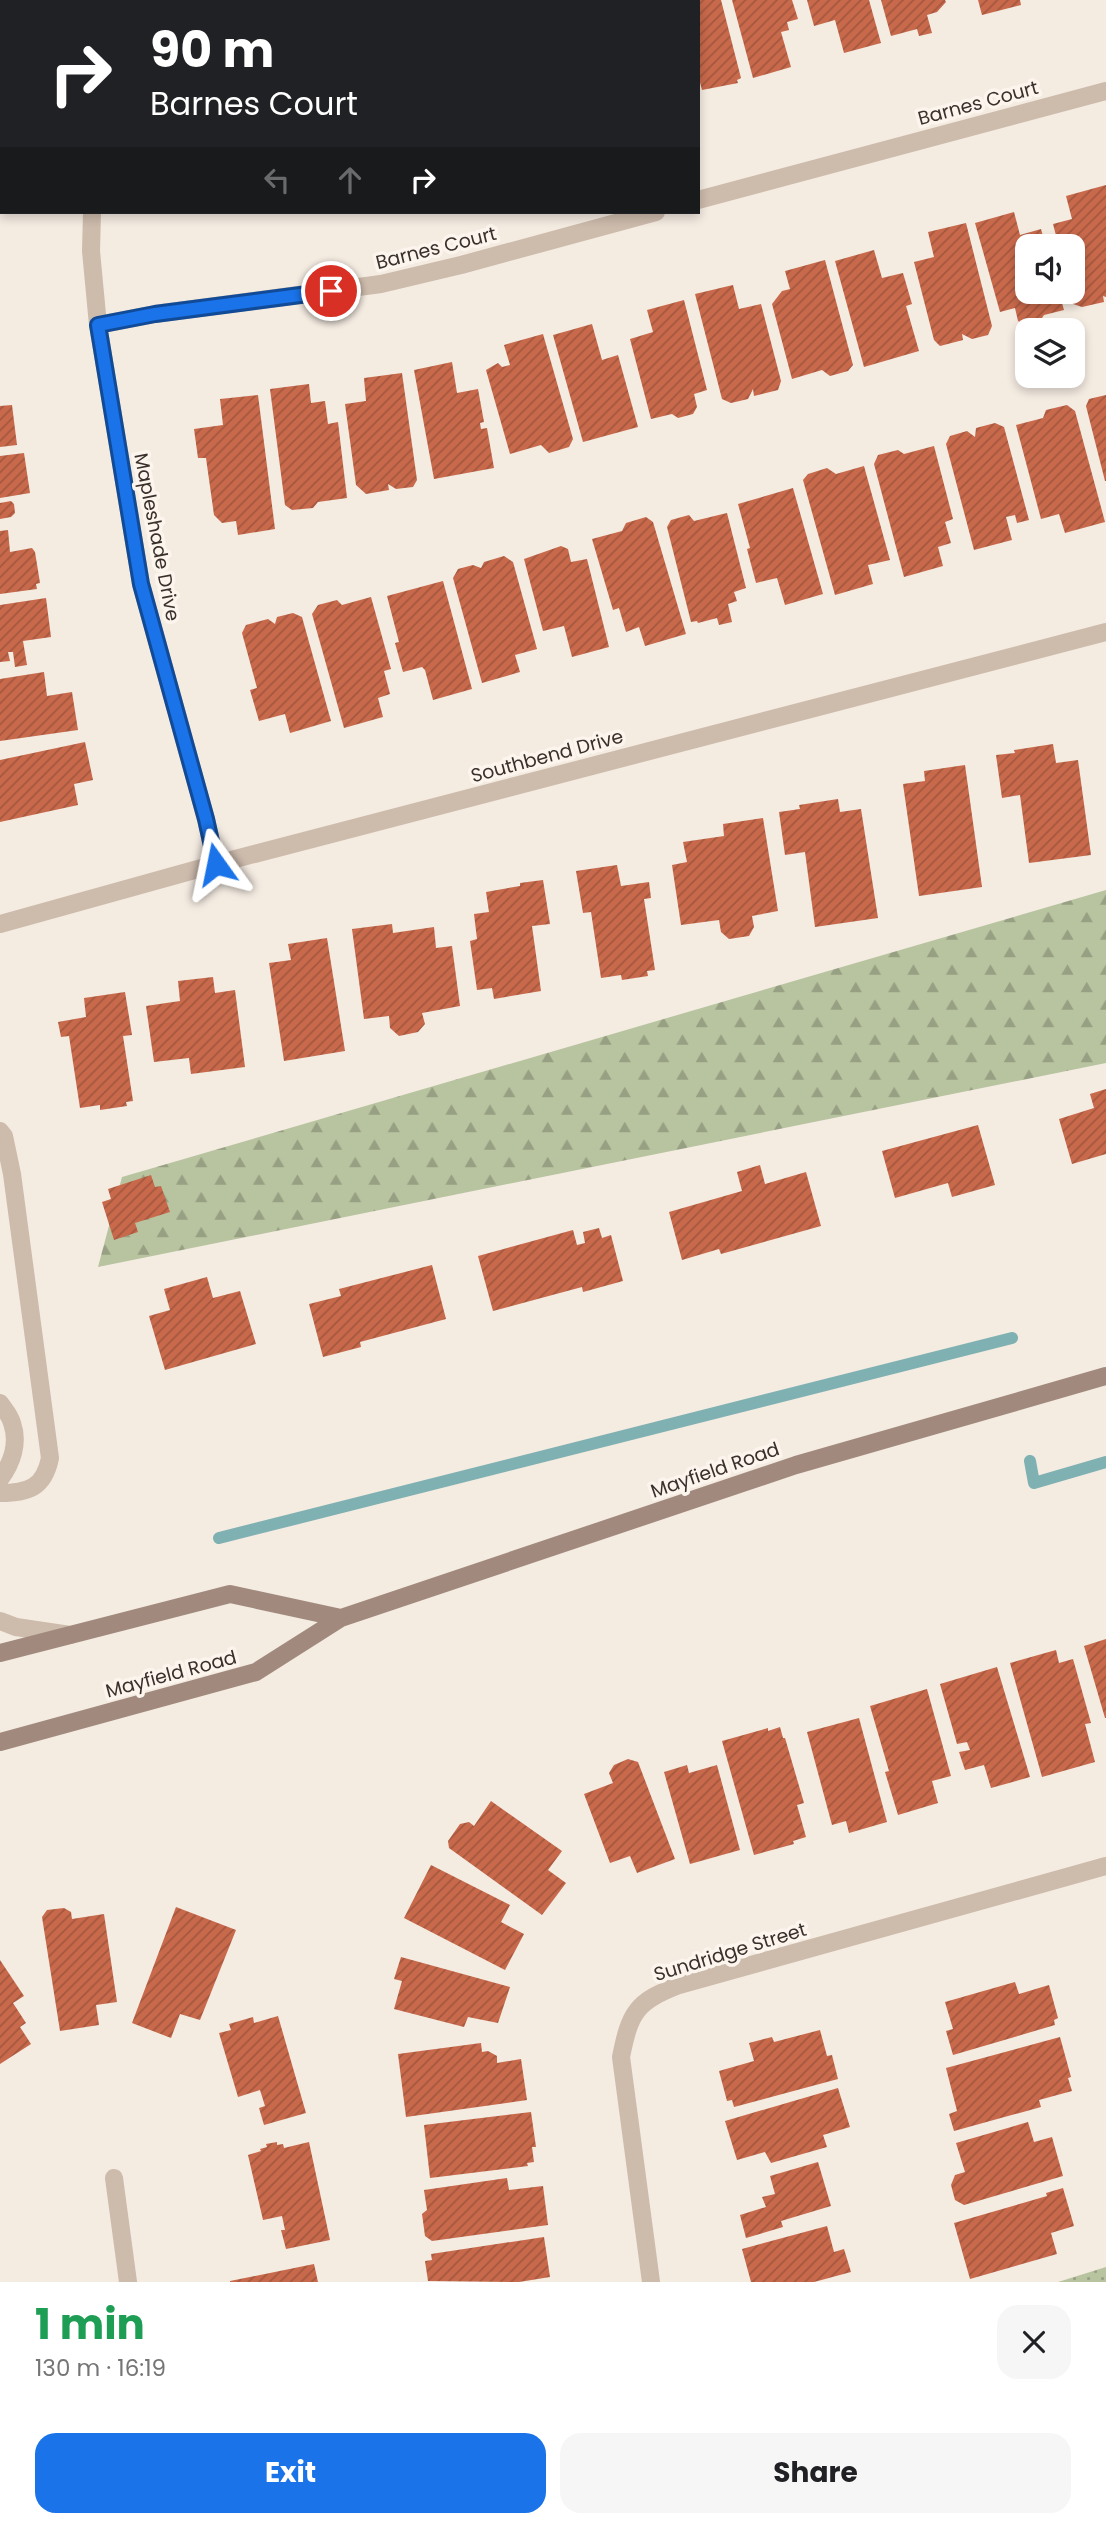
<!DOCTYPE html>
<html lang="en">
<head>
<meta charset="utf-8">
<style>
  :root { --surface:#fff; --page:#f6f6f6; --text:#202124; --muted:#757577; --accent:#1a73e8 }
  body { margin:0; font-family:Poppins,sans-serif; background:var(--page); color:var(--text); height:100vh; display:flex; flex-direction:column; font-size:26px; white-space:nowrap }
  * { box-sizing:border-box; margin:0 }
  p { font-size:23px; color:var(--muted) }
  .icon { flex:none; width:38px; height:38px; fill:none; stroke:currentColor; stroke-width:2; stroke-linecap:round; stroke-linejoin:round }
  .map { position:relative; height:2282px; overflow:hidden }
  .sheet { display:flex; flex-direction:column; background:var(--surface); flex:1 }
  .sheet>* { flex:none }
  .banner { position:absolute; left:0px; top:0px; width:700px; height:214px; box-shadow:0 4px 10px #0003; background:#202124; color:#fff; overflow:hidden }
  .tools { position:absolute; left:1015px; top:234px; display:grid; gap:14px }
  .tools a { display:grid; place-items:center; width:70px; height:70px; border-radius:14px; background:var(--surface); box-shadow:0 4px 10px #0003; font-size:35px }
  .pin { position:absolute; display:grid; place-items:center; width:60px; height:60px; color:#fff; margin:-30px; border:4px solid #fff; border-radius:50%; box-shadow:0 2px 7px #0007 }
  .me { position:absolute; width:77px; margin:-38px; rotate:348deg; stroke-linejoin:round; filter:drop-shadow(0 0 5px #0008) }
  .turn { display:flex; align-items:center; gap:24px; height:147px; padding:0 35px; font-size:32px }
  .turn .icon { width:91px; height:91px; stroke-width:2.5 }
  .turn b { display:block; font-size:49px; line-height:60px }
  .lanes { display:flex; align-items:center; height:66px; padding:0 35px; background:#0003; justify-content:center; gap:35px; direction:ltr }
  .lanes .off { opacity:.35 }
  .round { display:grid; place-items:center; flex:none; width:74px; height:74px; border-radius:21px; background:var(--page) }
  .summary { display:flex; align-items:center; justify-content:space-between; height:119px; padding:0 35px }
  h1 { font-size:42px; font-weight:700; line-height:52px; color:#1e9e55 }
  .button { display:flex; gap:14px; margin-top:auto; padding:14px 35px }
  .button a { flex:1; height:80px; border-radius:21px; background:var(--accent); color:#fff; font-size:28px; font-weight:700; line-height:80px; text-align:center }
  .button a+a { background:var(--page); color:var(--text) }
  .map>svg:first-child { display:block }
</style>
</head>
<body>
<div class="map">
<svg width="1106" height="2282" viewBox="0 0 1106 2282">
  <defs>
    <pattern id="grass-dots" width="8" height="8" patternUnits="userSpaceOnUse" patternTransform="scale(1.75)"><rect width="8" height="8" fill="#b8c4a0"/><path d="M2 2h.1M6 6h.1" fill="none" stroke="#97a083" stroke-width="1.8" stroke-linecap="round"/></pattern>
    <pattern id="forest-firs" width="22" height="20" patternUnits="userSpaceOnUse" patternTransform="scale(1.75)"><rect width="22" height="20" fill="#b8c4a0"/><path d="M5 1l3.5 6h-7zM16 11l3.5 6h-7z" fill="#97a083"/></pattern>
    <pattern id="building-hatch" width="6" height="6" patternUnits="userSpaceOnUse" patternTransform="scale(1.75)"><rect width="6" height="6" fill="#c8694b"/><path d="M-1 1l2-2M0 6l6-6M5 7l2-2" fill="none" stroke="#a4573f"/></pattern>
  </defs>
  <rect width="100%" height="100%" fill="#f4ebe1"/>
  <path fill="url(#grass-dots)" d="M1106 2267V2282H1058Z"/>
  <path fill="url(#forest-firs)" d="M1106 890V1063L98 1267 122 1177Z"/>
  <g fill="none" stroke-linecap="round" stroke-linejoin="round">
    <path stroke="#7fb0b2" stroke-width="12" d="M1030 1461 1034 1483 1106 1462
      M219 1538 1012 1338"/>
  </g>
  <path fill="url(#building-hatch)" d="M698 0H721L741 78 737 80 738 83 702 90 698 75Z
    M732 0H792L798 19 787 22 789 30 781 32 791 67 753 78Z
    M807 0H869L881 43 844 53 835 20 814 26Z
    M881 0H945L946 2 937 12 927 15 932 33 919 36 917 29 891 36Z
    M978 0H1020L1021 5 982 15Z
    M1106 185V297L1103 296 1104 302 1082 307 1073 304 1070 292H1073V247H1059L1053 224 1072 219 1066 196Z
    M1014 212 1020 235 1041 229 1046 247H1027V292H1059L1064 310 1044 315 1040 321 1026 325 1018 321 1015 308 1000 312 975 223Z
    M966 223 992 326 988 335 972 339 962 334 963 340 940 346 934 340 914 262 934 257 928 232Z
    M874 250 882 278 903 273 912 304 906 306 919 351 864 367 835 261Z
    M825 260 853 365 848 371 830 376 822 370 792 379 772 304 782 291 790 289 785 271Z
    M733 285 739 309 761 304 781 381 778 390 754 396 753 389 748 399 731 403 722 399 695 294Z
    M684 300 707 390 694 394 697 407 693 414 678 418 672 414 651 419 630 339 653 332 647 310Z
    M592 324 602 360 618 355 638 427 583 442 553 335Z
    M543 334 573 439 569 447 549 453 541 445 510 454 486 370 498 363 502 367 510 365 504 345Z
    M452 362 457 393 478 389 484 422 480 423 481 429 487 428 494 468 434 479 414 370Z
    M402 373 417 480 413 487 396 489 388 484 389 490 366 494 356 485 345 404 366 401 364 378Z
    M309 384 311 403 325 401 328 424 338 422 347 498 318 502 313 508 292 510 285 505 270 389Z
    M258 395 275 529 238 535 236 521 222 523 214 515 206 458H198L194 429 223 425 220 399Z
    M1106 395V481H1105L1086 406 1089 399Z
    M12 405 17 445 0 447V406Z
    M1067 405 1075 411 1105 522 1065 533 1059 514 1041 519 1016 425 1043 418 1046 410Z
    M995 423 1004 427 1029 520 1017 523 1015 515 1006 517 1012 540 974 550 946 444 950 436 967 431 975 437 976 428Z
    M934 446 953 519 945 522 951 543 938 547 943 566 904 577 874 464 878 455 898 450 904 454Z
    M24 453 30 493 0 498V456Z
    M864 466 890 560 868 565 873 584 835 595 803 480 808 474 827 468 836 474Z
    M793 488 823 594 785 605 777 578 756 583 747 549 750 548 738 504Z
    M11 501 14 504 15 513 11 517 0 519V503Z
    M727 513 746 588 734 592 737 601 728 604 732 622 719 625 717 618 698 623 697 621 691 622 667 527 671 520 689 515 694 521Z
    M646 517 653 522 686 634 645 646 639 627 626 632 619 608 613 610 592 539 622 531 626 523Z
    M8 530 10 552 32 548 35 552 40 583 36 584 37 589 0 594V531Z
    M561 546 568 549 571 562 587 559 609 647 572 657 564 626 543 631 524 559Z
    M504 556 513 562 537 649 515 655 520 672 482 683 453 578 458 569 473 565 481 568 484 562Z
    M443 581 472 689 433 700 425 670 422 667 403 672 395 643 399 642 387 596Z
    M371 597 391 669 384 671 390 694 378 698 383 717 344 728 312 614 318 605 337 600 342 605Z
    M46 598 51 637 23 641 27 665 15 667 13 652H8L10 661 0 662V605Z
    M293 613 302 617 331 721 290 733 285 714 259 721 250 690 257 688 242 633 246 625 268 619 275 624 277 617Z
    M44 672 47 696 72 692 78 730 0 741V679Z
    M85 742 93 780 74 784 78 805 0 822V760Z
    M1053 744 1056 763 1078 760 1091 855 1029 863 1020 795 1002 798 996 755 1015 753 1014 750Z
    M965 765 982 887 919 896 903 784 925 781 924 771Z
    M838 799 840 812 861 809 878 918 815 927 805 852 785 855 779 812 800 809 799 805Z
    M763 818 778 911 752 916 754 927 749 936 729 939 721 932 719 920 681 925 672 865 687 862 683 842 724 836 723 824Z
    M617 865 621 886 649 882 651 898 644 899 655 970 647 971 648 976 622 980 621 975 601 978 591 912 583 913 576 871Z
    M543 880 550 924 532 926 541 991 494 999 492 988 477 990 470 941 477 939 474 914 489 912 486 892 520 886V883Z
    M392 924 393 933 434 927 436 948 452 946 460 1006 422 1013 425 1024 418 1032 399 1036 390 1028 389 1016 364 1019 352 929Z
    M327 938 345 1051 284 1061 269 963 291 960 288 944Z
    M213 977 215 993 235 990 245 1067 191 1074 189 1058 154 1062 146 1006 180 1001 178 981Z
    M125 992 132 1035 123 1036 133 1101 126 1102 127 1106 100 1110V1105L80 1108 69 1036 61 1037 58 1022 86 1017 84 998Z
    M1106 1089V1154L1072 1164 1059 1119 1094 1108 1090 1094Z
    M978 1125 995 1185 952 1197 948 1183 895 1198 882 1151Z
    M760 1165 765 1184 806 1172 821 1226 721 1254 719 1249 682 1260 669 1212 742 1191 737 1172Z
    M151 1175 155 1187 161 1186 170 1212 135 1223 138 1232 114 1240 102 1202 111 1199 108 1189Z
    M599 1228 602 1238 611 1235 623 1281 583 1292 582 1287 493 1311 478 1256 573 1230 577 1245 585 1243 583 1232Z
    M432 1265 446 1319 360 1342 361 1347 323 1357 309 1304 341 1296 339 1289Z
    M207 1277 213 1298 240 1291 256 1344 165 1370 149 1316 170 1310 164 1289Z
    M1106 1639V1718H1105L1084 1646Z
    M1056 1650 1059 1663 1073 1659 1091 1723 1085 1724 1095 1762 1042 1777 1010 1663Z
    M997 1667 1030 1777 991 1788 984 1765 965 1770 959 1752 970 1750 967 1742 957 1744 940 1684Z
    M927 1689 951 1776 932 1781 938 1803 898 1815 885 1772 889 1771 870 1706Z
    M859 1718 887 1822 849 1833 846 1821 832 1825 807 1732Z
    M780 1727 783 1738H785L804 1803 797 1805 806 1837 793 1841 794 1844 754 1855 722 1741 768 1728V1731Z
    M628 1759 638 1762 675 1859 637 1873 630 1856 610 1863 584 1794 613 1783 609 1773 614 1765Z
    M687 1765 689 1773 717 1765 740 1850 690 1864 664 1772Z
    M491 1801 562 1851 548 1870 566 1883 542 1915 449 1848 448 1841 460 1824 469 1822 474 1826Z
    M431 1865 510 1905 501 1922 524 1934 505 1970 404 1918Z
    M176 1907 236 1930 200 2020 180 2014 171 2038 132 2023Z
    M64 1908 71 1912 72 1919 104 1914 117 2002 96 2005 99 2025 60 2031 42 1917 47 1910Z
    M401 1957 510 1987 498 2023 468 2017 464 2027 394 2009 402 1981 394 1979Z
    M0 1960 24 1996 13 2003 26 2023 20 2027 31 2044 0 2064Z
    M1015 1982 1019 1994 1049 1985 1058 2018 1054 2020 1055 2025 953 2055 946 2031 953 2029 945 2002Z
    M278 2016 306 2113 264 2125 259 2108 265 2106 260 2090 238 2097 219 2033 231 2030 229 2024 253 2017 254 2023Z
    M820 2030 827 2056 832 2055 838 2079 734 2107 732 2100 727 2101 719 2071 754 2061 749 2043 772 2037 774 2042Z
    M1060 2037 1071 2077 1068 2078 1072 2091 1039 2100 1041 2107 954 2131 949 2114 957 2111 946 2068Z
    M481 2043 482 2052 488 2051 497 2056V2063L521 2059 527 2100 406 2117 398 2054Z
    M838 2088 850 2127 823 2135 827 2147 771 2163 765 2152 737 2160 725 2121Z
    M531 2112 536 2147H532L534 2162 527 2163 528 2166 430 2178 424 2125Z
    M1028 2122 1034 2142 1052 2137 1063 2176 964 2205 955 2200 951 2185 955 2175 965 2172 956 2143Z
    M277 2142V2145L283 2144 284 2148 309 2142 330 2240 286 2249 281 2230H285L282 2216 263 2220 248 2155 261 2151 260 2149 267 2147 266 2144Z
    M818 2162 831 2206 781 2221 783 2227 746 2238 740 2215 766 2207 762 2197 775 2194 770 2176Z
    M507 2178 509 2190 543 2186 548 2225 432 2241 425 2236 422 2214 427 2210 424 2190Z
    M1063 2188 1074 2226 1051 2233 1057 2254 970 2279 954 2223 1047 2196 1046 2193Z
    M827 2226 834 2252 844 2249 851 2272 814 2282H751L742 2249Z
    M544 2237 550 2277 519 2282 428 2281 425 2261 432 2260 431 2254Z
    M314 2264 318 2282H230V2281Z"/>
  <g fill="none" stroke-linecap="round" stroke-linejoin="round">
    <path stroke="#cdbbac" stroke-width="18" d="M0 1131 4 1136 12 1174 50 1458C44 1488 28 1493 0 1493
      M0 1403C4 1409 10 1415 12 1423 19 1443 12 1463 0 1479
      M0 1621 16 1627 70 1635"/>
    <path stroke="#cdbbac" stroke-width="18" d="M117 2V0
      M698 200 1106 91
      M92 212 91 251 98 325 141 584 206 819 216 864
      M98 325 155 314 381 284 461 265 656 212
      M0 924 216 864 1106 632
      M114 2178 128 2282
      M651 2282 621 2057C630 2012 636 2002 679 1985L1106 1866"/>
    <path stroke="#a18a7d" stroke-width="18" d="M0 1653 230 1594 341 1618
      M0 1742 256 1672 341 1618 796 1465 1106 1376"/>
  </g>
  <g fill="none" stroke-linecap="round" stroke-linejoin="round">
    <defs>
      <path id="route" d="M216 864 206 819 141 584 98 325 155 314 331 291"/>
    </defs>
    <use href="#route" stroke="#114b97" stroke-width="18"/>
    <use href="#route" stroke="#1a73e8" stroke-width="12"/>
  </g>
  <g text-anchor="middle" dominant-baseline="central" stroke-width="7" stroke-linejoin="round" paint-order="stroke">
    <g font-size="19" fill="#3b302b" stroke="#fbf5ee">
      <text transform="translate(978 103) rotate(-15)">Barnes Court</text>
      <text transform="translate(436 248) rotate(-14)">Barnes Court</text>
      <text transform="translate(157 537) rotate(79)">Mapleshade Drive</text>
      <text transform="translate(547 756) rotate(-15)">Southbend Drive</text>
      <text transform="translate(715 1470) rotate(-19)">Mayfield Road</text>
      <text transform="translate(171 1674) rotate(-15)">Mayfield Road</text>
      <text transform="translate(730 1952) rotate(-17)">Sundridge Street</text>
    </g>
  </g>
</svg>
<div class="tools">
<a><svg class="icon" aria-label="sound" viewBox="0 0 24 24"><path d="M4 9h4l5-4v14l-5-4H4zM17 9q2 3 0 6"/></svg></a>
<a><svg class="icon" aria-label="layers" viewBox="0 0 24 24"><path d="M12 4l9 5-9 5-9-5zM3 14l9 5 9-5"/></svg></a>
</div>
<div class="pin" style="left:331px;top:291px;background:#d93025"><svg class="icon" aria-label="arrive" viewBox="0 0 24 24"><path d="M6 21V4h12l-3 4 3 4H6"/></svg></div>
<svg class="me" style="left:216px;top:864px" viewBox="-20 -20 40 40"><path d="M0-17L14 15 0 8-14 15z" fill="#1a73e8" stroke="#fff" stroke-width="4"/></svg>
<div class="banner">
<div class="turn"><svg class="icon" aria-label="right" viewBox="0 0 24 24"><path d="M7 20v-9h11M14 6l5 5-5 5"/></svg><div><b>90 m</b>Barnes Court</div></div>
<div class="lanes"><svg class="icon off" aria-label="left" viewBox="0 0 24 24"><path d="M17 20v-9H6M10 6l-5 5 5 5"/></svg><svg class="icon off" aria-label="ahead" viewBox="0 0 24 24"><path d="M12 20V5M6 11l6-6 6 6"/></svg><svg class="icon" aria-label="right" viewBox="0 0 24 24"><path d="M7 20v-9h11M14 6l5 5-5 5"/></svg></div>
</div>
</div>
<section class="sheet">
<div class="summary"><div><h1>1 min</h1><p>130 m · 16:19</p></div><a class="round"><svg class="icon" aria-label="close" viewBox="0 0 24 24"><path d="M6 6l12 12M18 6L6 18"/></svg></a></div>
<div class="button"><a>Exit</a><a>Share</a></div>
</section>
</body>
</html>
